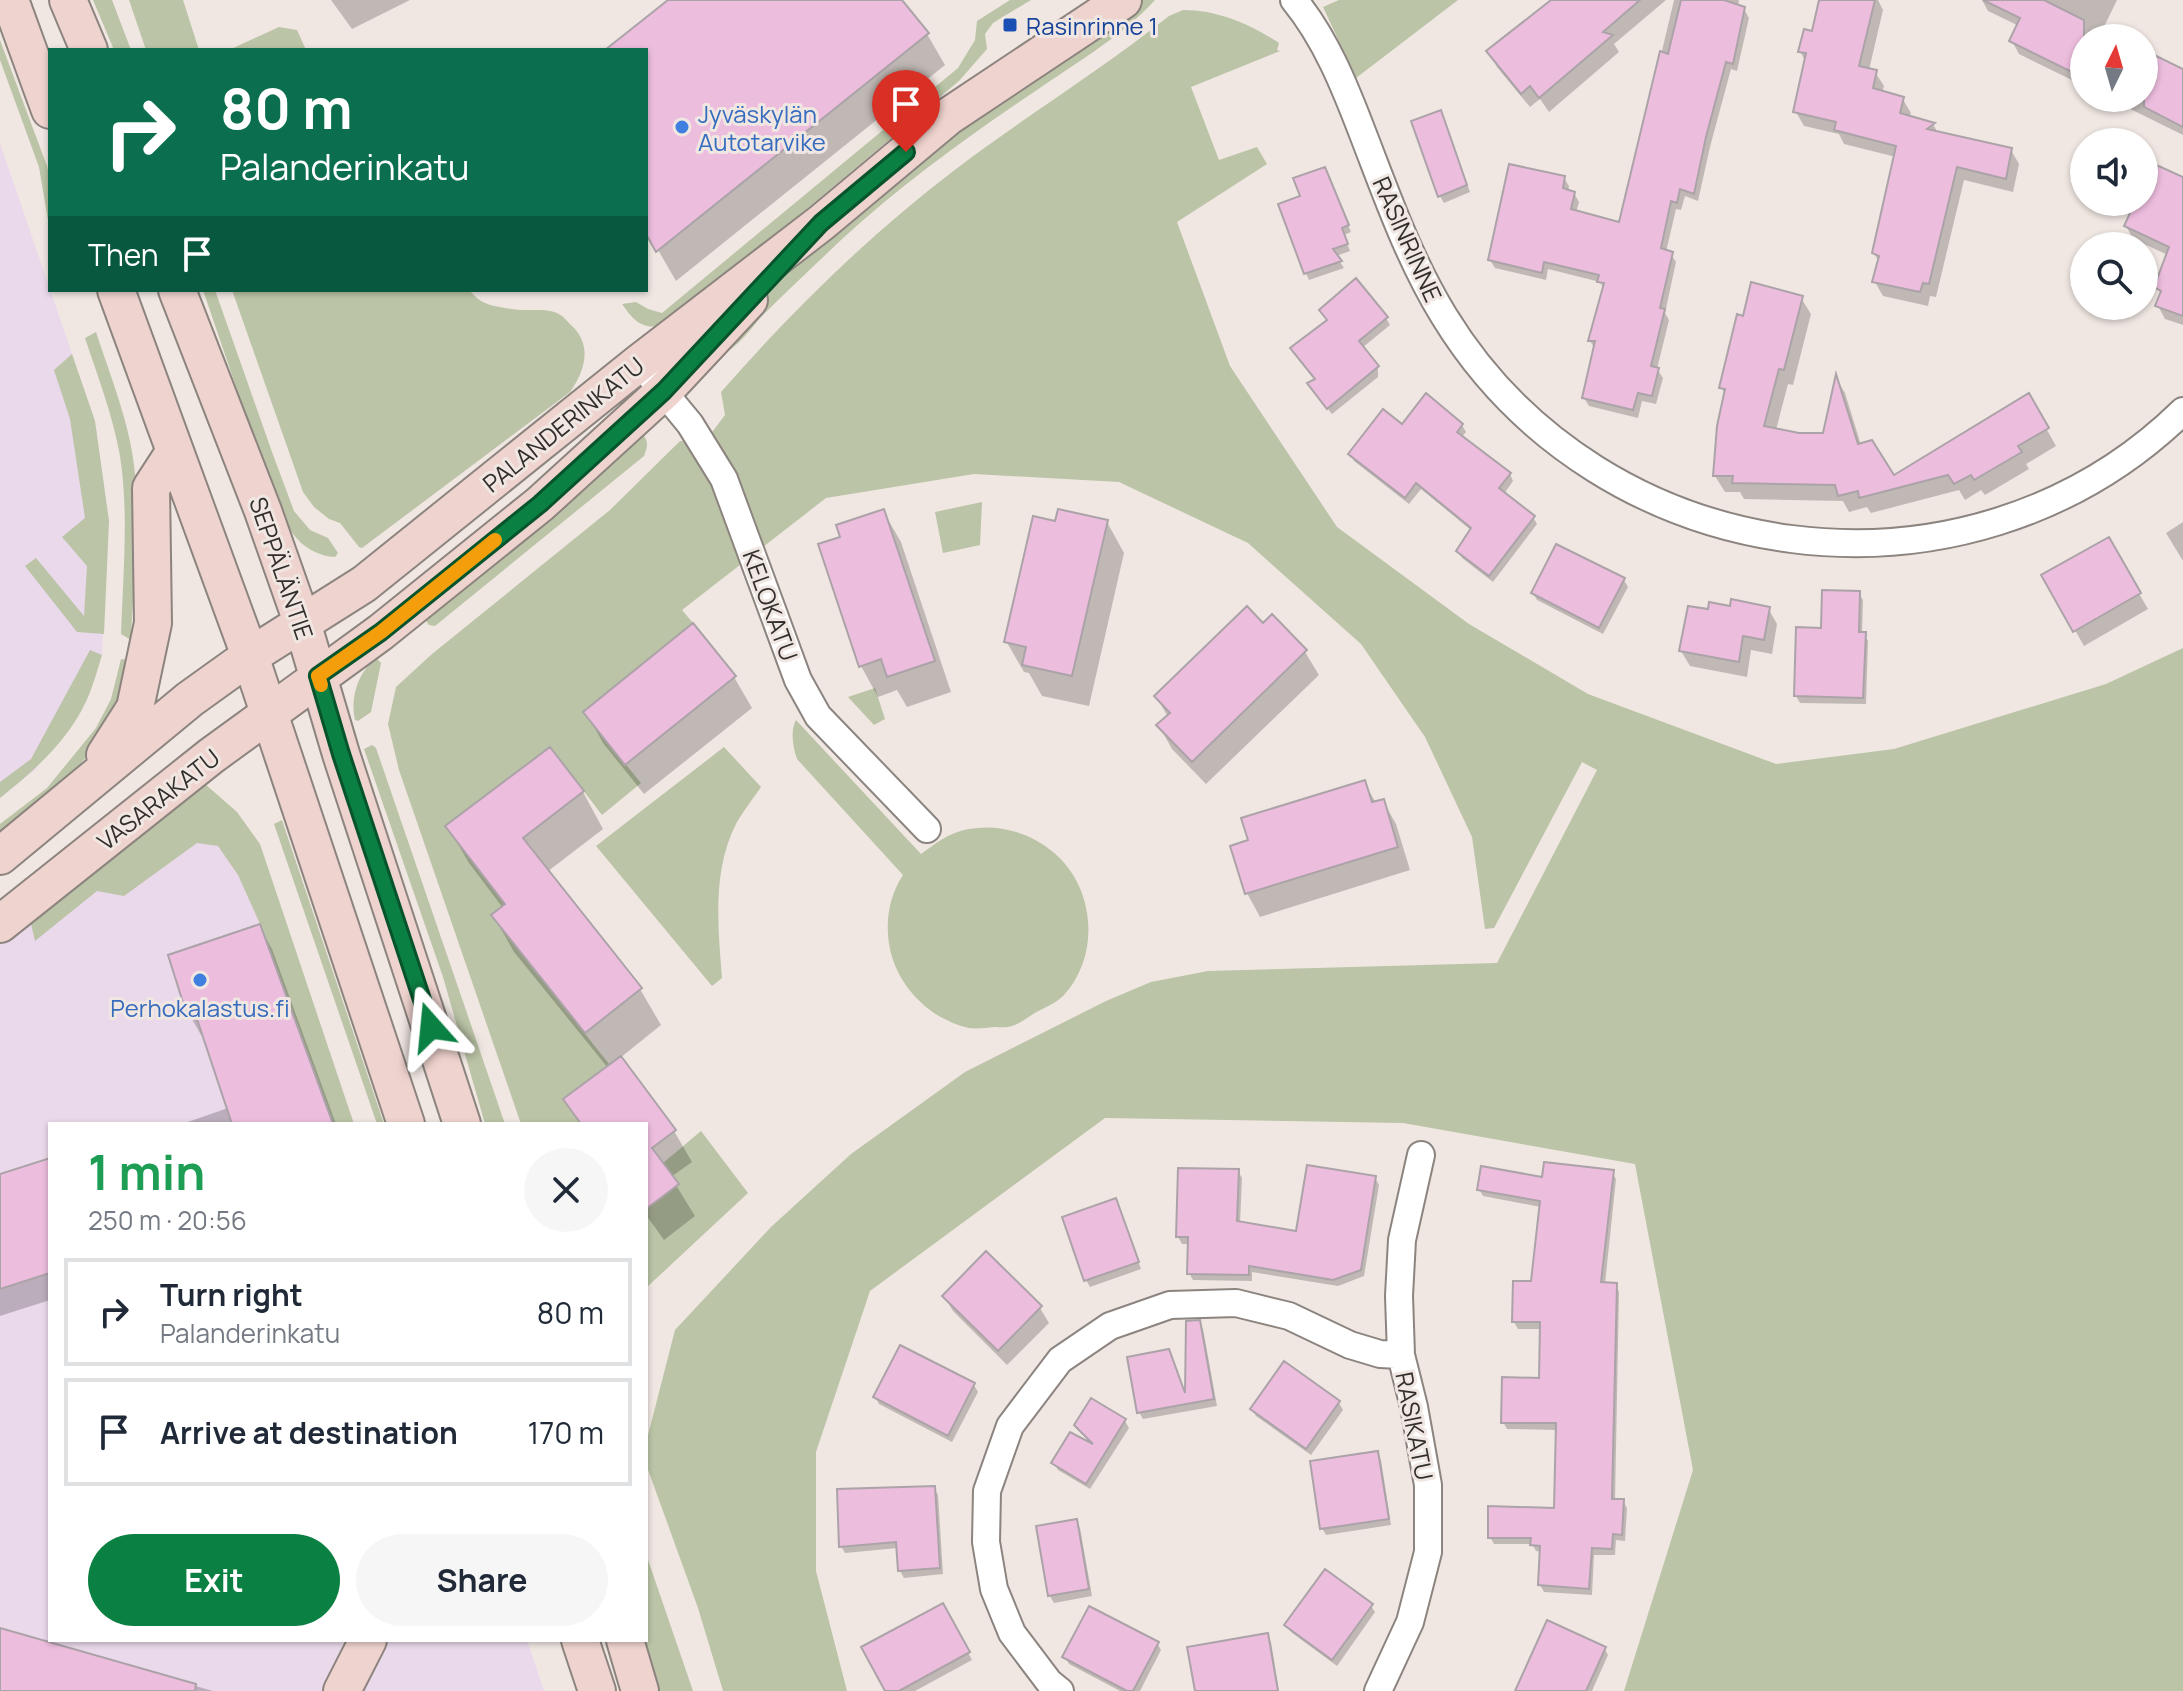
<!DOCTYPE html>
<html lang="en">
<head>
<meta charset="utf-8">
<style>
  :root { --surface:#fff; --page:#f6f6f7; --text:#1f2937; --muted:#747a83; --line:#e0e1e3; --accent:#0b8043 }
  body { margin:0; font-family:Manrope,sans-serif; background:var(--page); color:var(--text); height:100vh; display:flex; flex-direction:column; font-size:30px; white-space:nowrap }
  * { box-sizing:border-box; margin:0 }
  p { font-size:26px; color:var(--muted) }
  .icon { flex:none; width:44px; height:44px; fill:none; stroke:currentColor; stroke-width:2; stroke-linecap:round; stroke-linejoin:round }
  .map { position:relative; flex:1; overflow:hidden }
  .drawer { position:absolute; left:48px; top:1122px; width:600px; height:520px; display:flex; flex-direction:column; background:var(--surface); border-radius:0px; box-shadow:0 2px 6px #0004 }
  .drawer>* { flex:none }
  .top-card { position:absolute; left:48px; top:48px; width:600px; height:244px; border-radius:0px; box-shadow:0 2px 6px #0004; background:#0b6e4f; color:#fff; overflow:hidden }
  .needle { width:52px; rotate:5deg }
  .fabs { position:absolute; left:2070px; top:24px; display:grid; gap:16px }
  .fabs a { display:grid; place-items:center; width:88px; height:88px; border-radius:50%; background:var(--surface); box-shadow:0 2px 6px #0004; font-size:40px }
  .pin { position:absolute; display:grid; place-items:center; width:68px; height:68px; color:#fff; margin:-82px -34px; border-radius:50% 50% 50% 0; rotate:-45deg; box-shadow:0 0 8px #0007 }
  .pin .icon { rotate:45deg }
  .me { position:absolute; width:88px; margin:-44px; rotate:342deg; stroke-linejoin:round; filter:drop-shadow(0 0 6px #0008) }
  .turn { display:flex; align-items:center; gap:28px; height:168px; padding:0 40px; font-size:36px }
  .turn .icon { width:104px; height:104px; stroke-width:2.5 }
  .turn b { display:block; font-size:56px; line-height:68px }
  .then { display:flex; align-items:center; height:76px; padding:0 40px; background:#0003; gap:16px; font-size:30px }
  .round { display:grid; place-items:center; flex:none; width:84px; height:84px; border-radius:42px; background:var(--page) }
  .head { display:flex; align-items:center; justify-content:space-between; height:136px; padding:0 40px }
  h1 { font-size:48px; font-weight:700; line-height:60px; color:#1e9e55 }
  .button { display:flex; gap:16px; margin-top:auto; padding:16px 40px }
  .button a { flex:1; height:92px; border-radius:48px; background:var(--accent); color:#fff; font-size:32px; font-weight:700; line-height:92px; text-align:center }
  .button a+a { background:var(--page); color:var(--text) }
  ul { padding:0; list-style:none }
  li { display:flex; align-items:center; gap:24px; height:108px; margin:0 16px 12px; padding:0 24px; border:4px solid var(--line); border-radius:0px }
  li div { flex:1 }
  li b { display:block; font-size:30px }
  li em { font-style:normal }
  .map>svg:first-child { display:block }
</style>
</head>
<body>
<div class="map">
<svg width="2183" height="1691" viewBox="0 0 2183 1691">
  <rect width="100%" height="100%" fill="#f0e7e2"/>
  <path fill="#ead9ea" d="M0 143 95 421 109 521 102 655 36 769 0 798Z
    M170 791 215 804 335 1124H50V1640H527L544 1691H0V930Z"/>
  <path fill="#bbc4a6" d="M93 0H112L131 50H114Z
    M129 0H183L199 50H146Z
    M1010 0H1031L993 23 985 34 987 49 959 81 666 327C642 328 636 324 622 304L636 302 648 309 662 313 958 68 975 40 977 21Z
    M1140 0H1155C1120 38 1077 62 1034 92 967 137 901 185 841 240 815 265 788 290 762 316 751 328 738 348 723 353L747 310 868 195Z
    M1339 0H1458L1356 78 1323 7Z
    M1183 10C1218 10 1250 24 1279 43L1277 50 1280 51 1191 87 1219 160 1257 147 1267 164 1177 222 1230 366 1337 527 1469 624 1588 694 1776 764 1894 749 2106 684 2183 648V1691H1624L1693 1470 1635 1164 1403 1123 1105 1118 870 1291 816 1452V1571L847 1691H723L698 1608 646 1464V1443L675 1330 771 1227 851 1154 965 1072 1106 1001 1151 982 1208 971 1497 963 1597 770 1582 762 1494 928 1485 929 1472 837 1425 737 1361 644 1248 543 1119 482 974 474 826 498 682 610 693 623 583 712 641 783 602 815 550 747 446 826 504 904 491 915 609 1064 563 1099 581 1124H521L399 770 388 724 396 687 432 654 610 510 680 441H683L694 456 725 415 721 392C792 311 870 234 956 169 1026 116 1101 70 1169 16Z
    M279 27 297 30 306 50H229Z
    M0 40 47 166 50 178V232L39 167 0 60Z
    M203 290H215L272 452 294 511 310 530 328 538 338 553 335 557C306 555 291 535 278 510Z
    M232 290H469C473 294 478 300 483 302 492 307 516 310 526 310 536 310 548 309 557 313 562 315 567 321 571 325 593 345 585 371 570 392L362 548 359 547 340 523 329 519 314 507 303 492Z
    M96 332C111 378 131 426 135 474 140 529 133 585 131 640L121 634C123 575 129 514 120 456 113 416 98 377 85 338Z
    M72 354 95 421 109 521 104 634 77 632 25 566 36 558 84 616 87 566 62 537 85 518 70 419 54 370Z
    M639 436H644C649 443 647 448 644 456L435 626 429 625 424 618Z
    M982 502 980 545 943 553 935 512Z
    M90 650 102 655C96 675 90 697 79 715 59 749 30 774 0 798V782L31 759Z
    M121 659 129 660C126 674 126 690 120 703 97 759 46 799 0 835V824L47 788 96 728 111 699Z
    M377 659 381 663 371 712 358 721 355 720C350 699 358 670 377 659Z
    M875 688 885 719 874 725 848 697Z
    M796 720 921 854C936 843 950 832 969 829 1013 821 1061 845 1079 886 1095 922 1091 965 1064 995 1057 1003 1043 1008 1033 1014 1027 1018 1019 1024 1012 1026 1007 1028 999 1027 994 1027 986 1028 977 1029 969 1028 933 1020 903 992 892 957 884 930 887 899 903 875L797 759C793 748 790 731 796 720Z
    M372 745 376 748 505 1124H485L443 977 364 749Z
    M724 747 761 787C753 799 743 811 736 824 712 871 718 927 722 978L712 986 596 846Z
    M205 784 237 812 260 844 354 1124H331L260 924 238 875 218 846 197 843 124 896 97 891 35 941 31 924Z
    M282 820 384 1124H377L274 824Z
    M701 1131 748 1193 646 1288V1209L679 1185 663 1163Z
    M646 1554 693 1691H652L637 1640H646Z"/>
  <path fill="#0003" d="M331 0H410L352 29Z
    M671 0H900L927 34 945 65 676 281 646 229V50H609Z
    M1554 0H1666L1614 44 1619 52 1549 112 1540 99 1530 107 1497 67 1489 52Z
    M1674 0H1739L1738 7 1744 9 1749 18 1737 71 1731 69 1710 147 1698 201 1685 196 1681 210 1676 209 1666 252 1671 254 1676 262 1665 313 1669 320 1657 369 1663 378 1656 404 1642 401 1638 418 1589 406 1584 398 1595 349 1590 341 1604 289 1600 282 1548 269 1546 280 1495 268 1490 260 1564 178 1569 186 1568 192 1574 193 1579 202 1576 213 1621 224Z
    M1821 0H1878L1883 10 1869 70 1875 72 1884 86 1882 93 1902 98 1911 113 1909 118 1933 124 1938 133 2011 150 2019 164 2013 192 1964 180 1936 297 1930 296 1928 306 1883 296 1875 282 1879 262 1874 253 1896 157 1844 144 1839 134 1804 126 1796 112 1806 63 1800 51 1813 33Z
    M1982 0H2117L2102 31 2115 38H2084V86L2019 54 2012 41 2019 26 1988 11Z
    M2144 53 2183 73V135L2108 98H2144Z
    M1444 119 1470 192 1444 203 1440 196Z
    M1328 176 1351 232 1344 235 1350 251 1336 256 1344 268 1309 280 1306 273 1303 197Z
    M2183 179V325L2165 319 2158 306 2162 296 2157 287 2168 255 2133 239 2126 226 2137 202H2144V186Z
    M1801 298 1811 314 1793 385 1788 384 1776 430 1799 435H1825L1837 380 1845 393 1861 445 1893 478 2028 396 2056 446 2026 464 2029 469 1985 495 1981 490 1965 500 1959 490 1871 513 1867 507 1849 512 1843 501 1744 499 1740 492H1725L1715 476 1726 396 1721 387 1744 318Z
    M1386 318 1390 325 1362 348 1378 369V377L1332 414 1314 391 1329 321Z
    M1462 425 1466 432 1461 438 1510 474 1513 481 1504 494 1533 517 1537 524 1493 582 1462 558 1458 551 1472 531 1421 489 1409 504 1354 461 1350 454 1402 427Z
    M883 511 901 542 951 692 907 707 897 690 878 697 861 666 842 538Z
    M1107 522 1124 553 1089 706 1042 696 1029 673 1024 672 1006 641 1057 523Z
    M2183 522V561L2166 533Z
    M2108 540 2148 609 2084 646 2044 576Z
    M1624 580 1628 587 1603 634 1537 600 1533 593Z
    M1859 593 1863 600 1862 634H1864L1868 641 1866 704 1800 703 1796 696 1823 630Z
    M1731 608H1768L1777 624 1772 654 1751 650 1747 677 1690 666 1681 651 1709 612Z
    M1272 617 1305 652 1319 675 1206 784 1172 749 1159 726 1168 717 1156 696 1263 626Z
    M734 677 752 708 644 794 603 743 586 712Z
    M550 750 583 792 603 829 547 872 640 989 661 1025 620 1058 674 1131 692 1162 671 1177 695 1216 664 1240 646 1215V1124H580L565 1099 608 1068 514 952 493 915 503 908 469 863 448 827Z
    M1364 782 1376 803 1383 801 1396 824 1410 870 1260 917 1247 893 1233 847 1251 841Z
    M259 926 272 949 336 1124H182L228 1108 204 1034 201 1035 188 1012 170 956Z
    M50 1160V1300L0 1316V1176Z
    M1238 1171 1242 1178 1240 1224 1297 1233 1375 1178 1379 1185 1364 1276 1338 1286 1252 1272V1281L1193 1280 1189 1273 1190 1244H1182L1178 1237Z
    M1612 1172 1616 1179 1605 1284 1615 1285 1619 1292 1615 1501H1623L1627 1508 1625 1541 1616 1540 1615 1555H1594L1592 1595 1544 1592 1540 1585 1542 1552 1536 1551 1532 1544H1494L1490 1537 1556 1510 1558 1430 1507 1429 1503 1422 1541 1380 1542 1329H1518L1514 1322 1533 1283 1541 1207 1483 1196 1479 1189 1544 1179Z
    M1119 1207 1141 1269 1090 1287 1086 1280Z
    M944 1296 1040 1308 1049 1323 1007 1365 953 1311Z
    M1199 1322 1203 1329 1217 1406 1143 1419 1139 1412 1186 1398Z
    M1285 1364 1339 1403 1343 1410 1311 1455 1256 1416 1252 1409Z
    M974 1385 978 1392 952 1442 879 1404 875 1397Z
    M1125 1421 1129 1428 1090 1489 1058 1470 1054 1463 1094 1446 1080 1432 1076 1425Z
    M1377 1453 1381 1460 1391 1525 1326 1535 1322 1528Z
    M934 1488 938 1495 943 1574 904 1578 900 1571 898 1548 845 1553 841 1546Z
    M1076 1521 1080 1528 1092 1596 1054 1603 1050 1596 1038 1528Z
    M943 1606 972 1660 915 1691H887Z
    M1371 1606 1375 1612 1337 1666 1291 1632 1287 1625Z
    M0 1630 213 1691H0Z
    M1267 1636 1271 1642 1279 1691H1197Z
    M1157 1643 1161 1650 1140 1691H1120L1069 1664 1065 1657Z
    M1604 1648 1608 1655 1592 1691H1517Z"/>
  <path fill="#edbdde" stroke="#aba3a8" stroke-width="2" d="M668 0H902L929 33 656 252 646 234V50H605Z
    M1551 0H1640L1603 32 1613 35 1539 98 1530 86 1521 94 1486 51Z
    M1681 0H1724L1745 7 1733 64 1726 62 1706 137 1694 194 1680 189 1677 203 1671 201 1661 248 1673 252 1660 308 1665 309 1651 366 1659 368 1652 396 1638 393 1633 410 1582 398 1595 341H1588L1604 283 1597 282 1599 275 1544 262 1542 273 1488 260 1509 164 1565 176 1563 188 1575 192 1571 209 1619 222 1660 51 1668 54Z
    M1819 0H1875L1859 66 1877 70 1873 88 1904 97 1900 113 1935 123 1927 129 2012 148 2006 179 1957 167 1929 284 1923 283 1920 292 1872 282 1879 256 1872 253 1896 146 1834 130 1836 122 1793 112 1806 53 1798 52 1804 29 1812 31Z
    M1983 0H2044L2084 20V78L2009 41 2020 18Z
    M2144 50 2183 69V127L2144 107Z
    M1441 110 1467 185 1438 197 1411 121Z
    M2152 163 2183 177V316L2155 306 2161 291 2154 287 2169 247 2124 226 2135 202H2144V181Z
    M1325 167 1349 225 1342 228 1348 244 1333 249 1342 261 1304 274 1278 204 1300 196 1293 178Z
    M1356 278 1388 317 1359 341 1379 366 1327 409 1307 383 1315 379 1290 348 1327 320 1319 310Z
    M1751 282 1803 296 1784 370 1779 369 1764 426 1799 433H1823L1836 374 1858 444 1872 440 1894 475 2029 393 2049 428 2018 446 2022 452 1974 480 1971 475 1954 484 1948 475 1859 498 1858 491 1838 496 1835 485 1732 483 1733 476H1713L1717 426 1725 389 1719 388 1737 314 1743 316Z
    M1426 393 1463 424 1457 432 1511 473 1499 488 1535 516 1489 576 1456 551 1471 528 1416 483 1405 498 1348 454 1383 409 1402 424Z
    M884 509 935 661 887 677 881 659 859 667 818 544 840 537 836 525Z
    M1058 509 1108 520 1072 676 1022 665 1026 647 1004 642 1033 516 1055 521Z
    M2109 537 2141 593 2073 632 2041 575Z
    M1556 544 1625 578 1599 628 1531 593Z
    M1822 590 1860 591 1859 632H1866L1863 698 1794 696 1796 627 1821 628Z
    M1731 599 1770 607 1764 640 1743 636 1739 662 1679 651 1688 606 1708 609 1709 602 1730 606Z
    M1247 606 1263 623 1272 614 1307 650 1192 762 1156 725 1170 713 1154 696Z
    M693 623 736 676 625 765 583 712Z
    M550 747 584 791 523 838 642 988 585 1033 491 915 505 904 445 826Z
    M1365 780 1372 802 1384 799 1398 847 1245 894 1230 846 1248 840 1241 818Z
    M260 924 333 1124H232L194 1010 186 1012 168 955Z
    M621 1056 676 1130 652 1148 679 1184 646 1209V1124H581L563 1099Z
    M50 1158V1273L0 1289V1174Z
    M1544 1162 1614 1170 1601 1282 1617 1283 1612 1499H1624L1622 1535 1613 1534 1612 1549 1592 1548 1589 1589 1538 1585 1540 1546 1530 1545 1531 1538H1488V1506L1554 1508 1556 1423H1501L1502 1377 1539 1378 1540 1322H1512L1513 1281H1531L1540 1201 1477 1190 1481 1166 1542 1177Z
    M1307 1165 1376 1176 1361 1270 1333 1280 1249 1266V1275L1187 1274 1188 1237H1176L1178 1168 1239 1169 1237 1221 1296 1231Z
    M1116 1198 1139 1262 1084 1281 1062 1217Z
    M986 1251 1042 1306 998 1351 942 1296Z
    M1200 1320 1214 1399 1137 1413 1127 1357 1169 1349 1185 1393 1186 1321Z
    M900 1345 975 1383 948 1436 873 1397Z
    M1284 1361 1340 1401 1306 1449 1250 1409Z
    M1091 1398 1126 1419 1086 1484 1051 1463 1070 1432 1093 1444 1074 1425Z
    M1378 1451 1389 1519 1320 1529 1310 1461Z
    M935 1486 940 1568 898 1571 896 1542 839 1547 837 1489Z
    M1077 1519 1089 1589 1048 1596 1036 1526Z
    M1325 1569 1373 1604 1332 1660 1284 1625Z
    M943 1603 970 1652 899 1691H885L861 1647Z
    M1089 1606 1159 1642 1133 1691H1127L1062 1657Z
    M1547 1620 1606 1647 1586 1691H1515Z
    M0 1628 196 1684 195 1691H0Z
    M1268 1633 1278 1691H1195L1187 1647Z"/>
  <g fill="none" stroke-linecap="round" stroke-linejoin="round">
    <defs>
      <path id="street" d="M1294 0C1326 39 1345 87 1363 134 1387 196 1409 259 1444 316 1601 573 1967 622 2183 411
        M652 378 690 424 724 479 798 680 818 716 927 829
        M1060 1691 1049 1682 1012 1633 994 1589 986 1542 987 1491 1010 1426 1060 1360 1110 1326 1170 1305 1236 1303 1289 1316 1350 1345 1380 1354 1401 1355
        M1378 1691 1410 1622 1428 1552V1485L1414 1407 1401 1355 1399 1296 1402 1240 1421 1155"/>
      <path id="secondary" d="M10 0 50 110
        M68 0 89 50
        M116 290 250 656 406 1124
        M177 290 263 511 302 622 341 754 462 1124
        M105 755 135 708 153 623 151 488 175 451
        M0 856 190 699 250 656 364 584 639 363 821 223 949 116 1123 0
        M0 924 211 756 381 632 540 504 664 391 749 300
        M580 1640 597 1691
        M625 1640 640 1691
        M342 1691 368 1640"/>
    </defs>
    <use href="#street" stroke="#8c847f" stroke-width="30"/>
    <use href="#secondary" stroke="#8c847f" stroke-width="40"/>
    <use href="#street" stroke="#fff" stroke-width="26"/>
    <use href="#secondary" stroke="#efd3ce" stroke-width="36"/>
  </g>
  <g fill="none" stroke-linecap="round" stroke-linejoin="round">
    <defs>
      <path id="route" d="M431 1027 341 754 318 676 381 632 540 504 664 391 821 223 906 152"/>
    </defs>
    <use href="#route" stroke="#07532c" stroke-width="20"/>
    <use href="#route" stroke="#0b8043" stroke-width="14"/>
    <path stroke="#f59e0b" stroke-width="14" d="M321 685 318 676 381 632 495 540"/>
  </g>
  <rect fill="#1a4fb4" stroke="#f0e7e2" stroke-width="3" x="1002" y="17" width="16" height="16" rx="4"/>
  <g fill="#3f7fe0" stroke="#f0e7e2" stroke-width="3">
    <circle cx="682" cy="127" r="8"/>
    <circle cx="200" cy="980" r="8"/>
  </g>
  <g text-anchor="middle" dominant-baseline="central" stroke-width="6" stroke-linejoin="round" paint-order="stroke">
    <g font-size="24" fill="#164399" stroke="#f0e7e2" text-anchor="start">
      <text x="1026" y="25">Rasinrinne 1</text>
    </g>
    <g font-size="24" fill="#366cbe" stroke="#f0e7e2" text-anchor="start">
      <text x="698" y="113">Jyväskylän<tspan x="698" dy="28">Autotarvike</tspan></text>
      <text x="200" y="1007" text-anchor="middle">Perhokalastus.fi</text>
    </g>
    <g font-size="24" fill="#322e2c" stroke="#f0e7e2">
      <text transform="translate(1408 239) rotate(66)">RASINRINNE</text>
      <text transform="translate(563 424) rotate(-39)">PALANDERINKATU</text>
      <text transform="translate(282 568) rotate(71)">SEPPÄLÄNTIE</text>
      <text transform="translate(771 605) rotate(70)">KELOKATU</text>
      <text transform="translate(158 799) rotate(-38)">VASARAKATU</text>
      <text transform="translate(1415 1426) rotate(79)">RASIKATU</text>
    </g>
  </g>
</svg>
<div class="fabs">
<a><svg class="needle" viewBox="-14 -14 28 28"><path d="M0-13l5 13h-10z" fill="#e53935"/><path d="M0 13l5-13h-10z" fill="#747a83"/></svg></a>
<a><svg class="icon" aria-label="sound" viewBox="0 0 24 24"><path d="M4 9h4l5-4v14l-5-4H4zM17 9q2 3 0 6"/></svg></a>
<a><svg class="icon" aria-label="search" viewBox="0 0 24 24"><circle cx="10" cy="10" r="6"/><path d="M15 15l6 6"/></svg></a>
</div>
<div class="pin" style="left:906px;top:152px;background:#d93025"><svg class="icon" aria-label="arrive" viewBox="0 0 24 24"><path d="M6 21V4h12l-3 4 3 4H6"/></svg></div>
<svg class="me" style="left:431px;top:1027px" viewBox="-20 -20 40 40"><path d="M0-17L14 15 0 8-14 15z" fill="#0b8043" stroke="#fff" stroke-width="4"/></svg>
<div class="top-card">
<div class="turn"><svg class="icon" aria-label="right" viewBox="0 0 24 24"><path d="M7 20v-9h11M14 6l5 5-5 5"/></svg><div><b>80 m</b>Palanderinkatu</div></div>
<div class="then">Then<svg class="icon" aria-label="arrive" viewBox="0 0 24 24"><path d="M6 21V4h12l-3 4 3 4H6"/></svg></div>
</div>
<section class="drawer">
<div class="head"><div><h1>1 min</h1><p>250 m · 20:56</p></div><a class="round"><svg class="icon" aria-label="close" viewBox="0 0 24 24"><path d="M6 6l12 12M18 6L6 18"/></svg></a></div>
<ul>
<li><svg class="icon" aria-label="right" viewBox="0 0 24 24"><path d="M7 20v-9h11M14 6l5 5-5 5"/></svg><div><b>Turn right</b><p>Palanderinkatu</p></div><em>80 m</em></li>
<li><svg class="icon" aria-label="arrive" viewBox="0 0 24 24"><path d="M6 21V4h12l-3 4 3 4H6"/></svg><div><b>Arrive at destination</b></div><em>170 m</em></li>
</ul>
<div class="button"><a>Exit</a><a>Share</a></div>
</section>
</div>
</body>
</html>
